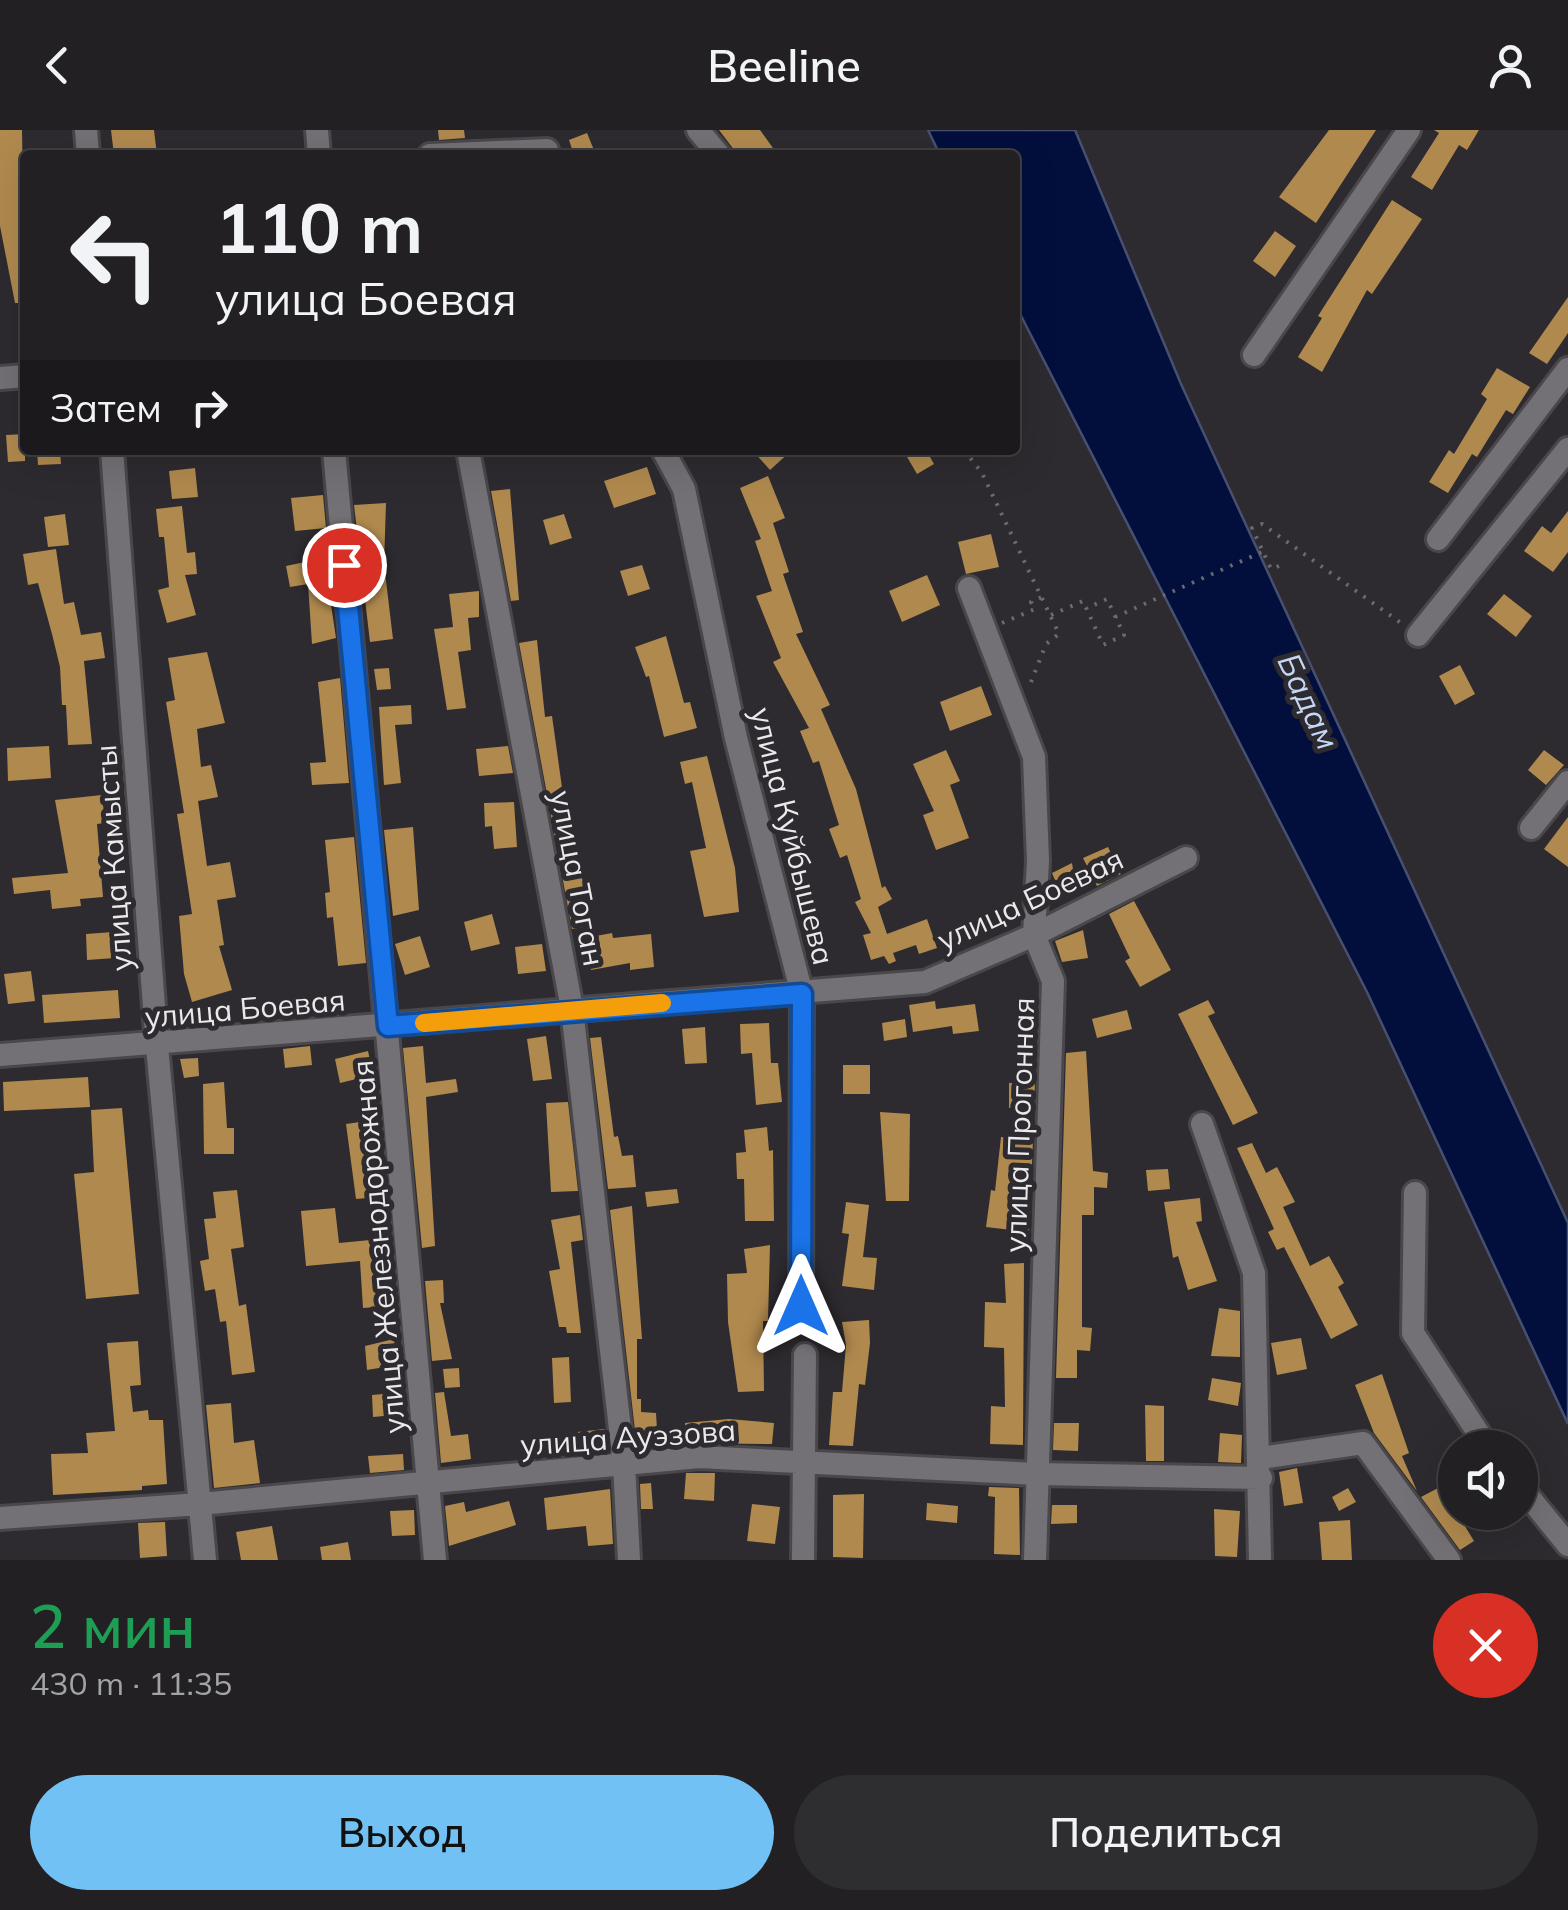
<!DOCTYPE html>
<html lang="ru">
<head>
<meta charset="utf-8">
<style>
  :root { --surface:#222023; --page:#2e2d30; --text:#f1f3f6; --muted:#a2a3a6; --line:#3f3e41; --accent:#71c1f4 }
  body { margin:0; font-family:Mulish,sans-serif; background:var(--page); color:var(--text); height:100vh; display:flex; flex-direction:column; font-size:38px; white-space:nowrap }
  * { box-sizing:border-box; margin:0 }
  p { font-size:32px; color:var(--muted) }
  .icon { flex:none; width:55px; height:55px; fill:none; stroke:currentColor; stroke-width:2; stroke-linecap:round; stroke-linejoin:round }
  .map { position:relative; height:1430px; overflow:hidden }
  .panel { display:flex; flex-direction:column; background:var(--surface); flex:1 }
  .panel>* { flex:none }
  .hud { position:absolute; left:20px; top:20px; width:1000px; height:305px; border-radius:10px; box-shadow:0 10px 40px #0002,0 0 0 2px var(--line); background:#222023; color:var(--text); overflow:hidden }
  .fabs { position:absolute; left:1438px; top:1300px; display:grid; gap:20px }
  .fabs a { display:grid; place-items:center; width:100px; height:100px; border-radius:50%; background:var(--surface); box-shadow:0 10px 40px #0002,0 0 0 2px var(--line); font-size:50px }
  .pin { position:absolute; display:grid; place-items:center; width:85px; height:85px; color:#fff; margin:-42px; border:5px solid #fff; border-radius:50%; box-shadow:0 2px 10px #0007 }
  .me { position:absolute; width:110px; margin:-55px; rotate:0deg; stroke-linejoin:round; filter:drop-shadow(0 0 8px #0008) }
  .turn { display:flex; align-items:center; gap:35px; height:210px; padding:0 30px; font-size:45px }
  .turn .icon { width:130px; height:130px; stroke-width:2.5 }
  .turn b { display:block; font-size:70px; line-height:85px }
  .then { display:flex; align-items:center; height:95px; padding:0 30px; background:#0003; gap:20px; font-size:38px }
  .round { display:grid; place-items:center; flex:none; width:105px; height:105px; border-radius:52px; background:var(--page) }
  .summary { display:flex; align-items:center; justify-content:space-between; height:170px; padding:0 30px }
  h1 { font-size:60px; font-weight:600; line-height:75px; color:#1e9e55 }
  .button { display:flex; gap:20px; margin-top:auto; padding:20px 30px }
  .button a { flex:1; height:115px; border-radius:60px; background:var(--accent); color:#111; font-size:40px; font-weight:600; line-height:115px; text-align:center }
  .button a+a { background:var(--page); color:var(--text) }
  header { display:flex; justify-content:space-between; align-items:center; height:130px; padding:0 30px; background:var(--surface); font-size:45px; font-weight:600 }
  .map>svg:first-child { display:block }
</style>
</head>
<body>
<header><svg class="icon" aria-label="back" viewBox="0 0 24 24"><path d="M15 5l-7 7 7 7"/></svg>Beeline<svg class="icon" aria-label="person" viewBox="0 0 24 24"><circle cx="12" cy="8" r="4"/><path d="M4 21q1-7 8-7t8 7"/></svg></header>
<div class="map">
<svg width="1568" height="1430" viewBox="0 0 1568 1430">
  <rect width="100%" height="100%" fill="#2d2b2f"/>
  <path fill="#020f3d" stroke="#485071" stroke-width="2.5" d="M928 0H1075L1181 254 1568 1093V1294L1367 862 1015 174V25H940Z"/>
  <path fill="#b0894e" d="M0 0H22L25 173H15L0 96Z
    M111 0H154L157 25H114Z
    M438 0H464L465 8 439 10Z
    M719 0H760L778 25H738Z
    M1329 0H1376L1316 93 1279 67Z
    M1434 0H1479L1467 20 1459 15 1432 60 1411 47 1439 3Z
    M587 3 596 25H574L569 10Z
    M1392 70 1422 89 1372 164 1367 160 1322 242 1298 227 1322 188 1318 186Z
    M1275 101 1296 116 1275 147 1253 131Z
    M1568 167V203L1547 234 1529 223Z
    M1497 238 1530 257 1513 284 1506 280 1477 327 1472 324 1448 363 1429 352 1449 320 1454 324 1487 269 1481 264Z
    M25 304V331L8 332 6 305Z
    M37 320H60L61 334 38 335Z
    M752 320H792L770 340Z
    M903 320H926L934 334 917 344Z
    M647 337 656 364 614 378 604 351Z
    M195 338 198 367 172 369 169 341Z
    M768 346 785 388 773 393 789 442 783 444 803 502 796 504 830 575 821 579 856 659 882 758 885 756 892 769 878 777 887 804 927 789 937 818 919 824 916 815 893 823 896 831 889 834 884 826 871 830 863 805 871 803 855 772 861 769 847 725 840 728 829 699 839 695 819 631 813 633 800 601 809 598 773 532 781 528 756 466 772 461 755 411 761 409 740 358Z
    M510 359 519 470 511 471 491 361Z
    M323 365 326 398 295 401 291 368Z
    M386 373 384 434 393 509 370 512 354 375Z
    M182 376 187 423 195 422 197 444 185 445 196 485 167 493 158 460 169 457 164 407H159L156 379Z
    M1568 381V422L1553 442 1524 421 1542 396 1551 403Z
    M65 384 69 415 48 417 44 387Z
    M564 384 572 408 550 415 543 390Z
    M991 404 999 437 966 444 958 412Z
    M56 419 64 474 74 472 81 505 101 502 105 528 84 531 92 614 68 615 66 575H62L60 537 52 504 38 453 28 455 23 424Z
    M324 428 336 508 312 514 308 454 290 457 286 436Z
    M642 435 650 459 628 466 620 441Z
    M927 445 940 475 902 492 889 461Z
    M479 461V487L468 488 471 520 458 522 466 578 447 580 434 499 453 497 449 464Z
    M1504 464 1532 486 1516 507 1487 484Z
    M666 506 684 573 690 572 697 598 664 607 649 546 646 547 635 517Z
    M537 510 545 587 552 586 565 679 578 720 589 796 572 799 519 513Z
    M207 522 225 593 197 599 201 637 211 635 218 667 198 671 207 736 230 732 236 767 217 770 224 815 219 816 232 860 192 872 184 844 179 786 192 784 177 684 184 683 166 572 175 570 168 528Z
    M1460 535 1475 564 1455 575 1439 546Z
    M389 538 391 559 377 560 374 539Z
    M340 548 349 653 312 655 310 633 326 632 318 552Z
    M981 556 992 585 950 601 940 572Z
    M411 575 412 594 395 595 401 653 384 655 379 577Z
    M49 616 51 648 8 651 7 618Z
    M508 616 513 643 479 646 476 619Z
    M946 620 960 651 950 655 969 708 936 720 923 685 934 681 913 634Z
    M1544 620 1564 635 1546 655 1528 640Z
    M707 626 735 738 739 782 704 787 690 721 706 718 692 652 685 654 680 632Z
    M102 665 105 693 97 694 103 767 80 769 81 776 52 779 50 760 14 764 12 748 68 743 55 670Z
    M514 672 517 717 494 719 492 696 485 697 484 673Z
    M1568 687V737L1544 719Z
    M413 697 419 780 393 786 384 700Z
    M354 707 366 833 338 836 333 787 327 788 325 763 330 762 325 710Z
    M1108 717 1121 744 1097 756 1083 728Z
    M1072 733 1076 760 1062 767 1052 743Z
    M1134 771 1171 840 1140 857 1125 831 1130 828 1109 784Z
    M492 784 500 814 471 821 464 792Z
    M1083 800 1088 828 1062 832 1055 811Z
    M113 802 115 828 87 830 86 804Z
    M612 803 613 808 651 804 654 837 630 840V833L591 840 585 808Z
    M420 806 430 837 405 845 395 814Z
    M542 814 546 841 518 844 515 817Z
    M31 841 35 871 8 874 4 844Z
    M118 860 120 888 44 893 42 865Z
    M1208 870 1215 883 1208 886 1258 983 1233 995 1178 884Z
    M935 871 936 879 975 874 979 901 953 904 952 896 913 902 909 875Z
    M1020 875H1036L1035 902 1019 901Z
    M1127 880 1132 899 1097 908 1092 889Z
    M905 889 907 907 884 911 882 893Z
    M769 893 771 933H778L782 972 756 975 752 923 741 924 740 894Z
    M705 897 707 933 685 934 682 899Z
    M546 906 552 949 533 951 527 909Z
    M601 907 614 1007 618 1006 622 1026 633 1025 636 1057 608 1059 590 908Z
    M310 916 312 935 285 938 283 919Z
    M423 916 426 953 456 949 458 962 426 967 435 1116 422 1118 403 918Z
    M368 921 373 945 340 953 335 929Z
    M1086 921 1093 1041 1108 1043 1107 1058 1094 1057V1085H1082V1197L1092 1198 1090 1221 1077 1220V1248H1056L1066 923Z
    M198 928 199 946 184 948 180 929Z
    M843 935H870V964H843Z
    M88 947 90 977 4 981 3 952Z
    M224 952 227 998H234V1024H204L203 954Z
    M1009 953H1035L1034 978H1009Z
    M568 972 578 1061 551 1062 546 973Z
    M122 978 139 1164 86 1169 74 1044 94 1042 91 980Z
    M880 982 910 984 909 1071H886Z
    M374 990 380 1067 356 1069 346 994Z
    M767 997 769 1021 773 1020 774 1091H745L744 1049H737L736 1023 746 1022 744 1000Z
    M1001 1007 1033 1010 1029 1102 986 1097 991 1060 995 1061Z
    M1252 1013 1266 1043 1277 1037 1295 1072 1283 1077 1310 1136 1329 1126 1344 1153 1338 1157 1358 1195 1331 1209 1284 1117 1277 1120 1268 1102 1274 1099 1237 1018Z
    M1168 1039 1170 1059 1148 1061 1146 1040Z
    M677 1059 679 1073 647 1077 645 1062Z
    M237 1060 244 1117 231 1119 239 1176 246 1174 255 1242 232 1245 226 1191 220 1192 215 1159 205 1161 200 1131 209 1129 204 1089 216 1088 213 1062Z
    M1200 1068 1202 1091 1196 1092 1217 1151 1188 1160 1178 1126 1173 1128 1164 1072Z
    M846 1072 869 1075 863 1127 877 1128 874 1160 842 1156 849 1104 842 1103Z
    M632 1076 642 1209H637V1269H641V1282L656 1283 658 1316 637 1318 610 1080Z
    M335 1078 339 1113 391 1108 392 1128 386 1129 389 1176 363 1178 360 1131 306 1136 301 1081Z
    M580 1085 583 1110 571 1112 581 1203H567L566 1197H559L549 1141 560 1139 551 1090Z
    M770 1115 768 1191H763L764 1261 738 1262 728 1192 727 1144 747 1143 744 1119Z
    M1024 1133 1023 1315 990 1314 991 1276 1005 1277 1004 1218 984 1217 985 1172 1006 1173 1004 1134Z
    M443 1150 444 1173H440L452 1229 432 1231 425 1151Z
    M1219 1178 1240 1181V1227L1211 1226Z
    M869 1190 870 1213 865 1255 859 1254 853 1316 829 1315 833 1262H842L846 1215 842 1192Z
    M1301 1208 1307 1239 1277 1245 1271 1213Z
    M394 1209 397 1235 367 1240 365 1216Z
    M138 1211 141 1255 130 1256 133 1282 148 1280 149 1290H163L167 1354 142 1356V1360L53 1365 51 1324 88 1323 86 1303 115 1301 107 1213Z
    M569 1227 571 1272 554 1273 552 1228Z
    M459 1238 460 1257 445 1258 443 1239Z
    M1382 1244 1409 1323 1402 1326 1417 1361 1374 1303 1355 1255Z
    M1212 1248 1241 1253 1238 1276 1208 1270Z
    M444 1262 451 1306 468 1304 471 1329 441 1333 435 1263Z
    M394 1263 395 1285 373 1287 372 1265Z
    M231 1273 234 1313 254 1310 260 1353 214 1358 206 1275Z
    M1145 1275 1164 1276V1331H1146Z
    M729 1289 774 1293 772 1314 686 1313 685 1293Z
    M1054 1293H1079L1078 1321 1053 1320Z
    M605 1299 607 1321 570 1324 568 1303Z
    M1220 1303 1242 1305 1241 1333 1218 1332Z
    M403 1324 404 1340 370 1343 368 1326Z
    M1297 1338 1303 1373 1284 1376 1279 1342Z
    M686 1343H715L714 1371 684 1369Z
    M651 1353 653 1379H641L640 1354Z
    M989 1357 1019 1358 1020 1425 994 1424 995 1367 988 1366Z
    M1440 1357 1456 1391 1460 1388 1474 1411 1460 1420 1421 1367Z
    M1348 1358 1356 1372 1339 1381 1332 1367Z
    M610 1359 613 1414 588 1416 586 1396 547 1400 544 1368Z
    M864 1364 863 1428 833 1427V1365Z
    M509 1371 516 1395 449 1416 445 1376 464 1372 466 1382Z
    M927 1373 958 1376 957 1393 926 1390Z
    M752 1374 780 1377 775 1414 747 1411Z
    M1052 1375H1077V1393L1051 1394Z
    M1214 1379 1240 1381 1237 1427 1215 1426Z
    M414 1380 415 1405 392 1406 390 1381Z
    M1350 1390 1352 1430H1322L1319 1392Z
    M165 1392 167 1426 140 1428 138 1393Z
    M272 1396 278 1430H241L236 1402Z
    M348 1412 351 1430H322L320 1417Z"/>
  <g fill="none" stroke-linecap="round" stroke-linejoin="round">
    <defs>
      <path id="minor" d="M86 0 88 25
        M317 0 319 25
        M698 0 719 25
        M430 25 547 20
        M1254 225 1409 0
        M0 248 25 246
        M112 320 157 916 205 1430
        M334 320 435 1430
        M468 320 572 879 624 1334 629 1430
        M663 320 684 359 736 608 802 864 801 1176
        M1438 409 1568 239
        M969 458 1034 627 1038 731 1034 805 1053 851 1035 1430
        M1418 505 1568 319
        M1531 698 1568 652
        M0 925 925 852 1034 805 1186 728
        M1202 994 1254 1143 1260 1430
        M1415 1063 1413 1203 1488 1318
        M1260 1328 1363 1313 1449 1430
        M1520 1356 1568 1415
        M0 1388 200 1374 699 1327 1038 1344 1261 1348
        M803 1430 805 1225"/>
    </defs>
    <use href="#minor" stroke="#49474a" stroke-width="28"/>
    <path stroke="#6c6a6e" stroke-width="4" stroke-dasharray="2.5 8" stroke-linecap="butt" d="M964 320 982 343 1059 504 1046 514 1029 557
      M1279 436 1271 439 1252 398 1262 394 1401 493
      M1051 485 1083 471 1103 515 1124 505 1107 469 1087 478
      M1115 487 1262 422
      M1002 493 1035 479 1031 472 1042 467"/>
    <use href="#minor" stroke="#747176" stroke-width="22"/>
  </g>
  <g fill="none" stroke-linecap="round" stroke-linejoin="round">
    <defs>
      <path id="route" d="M344 435 388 896 802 864 801 1176"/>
    </defs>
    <use href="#route" stroke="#114b97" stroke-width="25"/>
    <use href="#route" stroke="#1a73e8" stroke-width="18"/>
    <path stroke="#f59e0b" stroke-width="18" d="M424 893 662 873"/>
  </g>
  <g text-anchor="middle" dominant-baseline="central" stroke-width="10" stroke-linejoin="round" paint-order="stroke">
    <g font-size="30" fill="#eae9eb" stroke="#2d2b2f">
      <text transform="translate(793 706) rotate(76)">улица Куйбышева</text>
      <text transform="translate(113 728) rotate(-94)">улица Камысты</text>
      <text transform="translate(578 748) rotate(79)">улица Тоган</text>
      <text transform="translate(1030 769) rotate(-25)">улица Боевая</text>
      <text transform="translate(245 878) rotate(-5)">улица Боевая</text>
      <text transform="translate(1019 995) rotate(-88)">улица Прогонная</text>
      <text transform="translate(378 1117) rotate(-95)">улица Железнодорожная</text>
      <text transform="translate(628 1307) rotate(-4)">улица Ауэзова</text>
    </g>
    <g font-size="32" font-style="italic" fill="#c6d6f6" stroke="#2d2b2f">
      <text transform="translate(1309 571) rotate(65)">Бадам</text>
    </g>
  </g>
</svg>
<div class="fabs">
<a><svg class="icon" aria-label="sound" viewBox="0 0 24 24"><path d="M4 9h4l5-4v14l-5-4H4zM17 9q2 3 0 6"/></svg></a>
</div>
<div class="pin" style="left:344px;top:435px;background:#d93025"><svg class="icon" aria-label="arrive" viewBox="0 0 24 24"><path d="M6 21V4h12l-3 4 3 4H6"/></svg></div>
<svg class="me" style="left:801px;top:1176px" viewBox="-20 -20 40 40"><path d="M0-17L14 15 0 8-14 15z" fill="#1a73e8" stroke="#fff" stroke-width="4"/></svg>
<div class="hud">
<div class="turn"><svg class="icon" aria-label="left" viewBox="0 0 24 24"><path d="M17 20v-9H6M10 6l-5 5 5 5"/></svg><div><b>110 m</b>улица Боевая</div></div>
<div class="then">Затем<svg class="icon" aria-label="right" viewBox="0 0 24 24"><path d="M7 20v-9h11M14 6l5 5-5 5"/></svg></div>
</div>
</div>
<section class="panel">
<div class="summary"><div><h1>2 мин</h1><p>430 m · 11:35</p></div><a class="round" style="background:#d93025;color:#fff"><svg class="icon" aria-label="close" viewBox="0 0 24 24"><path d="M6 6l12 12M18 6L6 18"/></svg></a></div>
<div class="button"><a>Выход</a><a>Поделиться</a></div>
</section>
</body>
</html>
